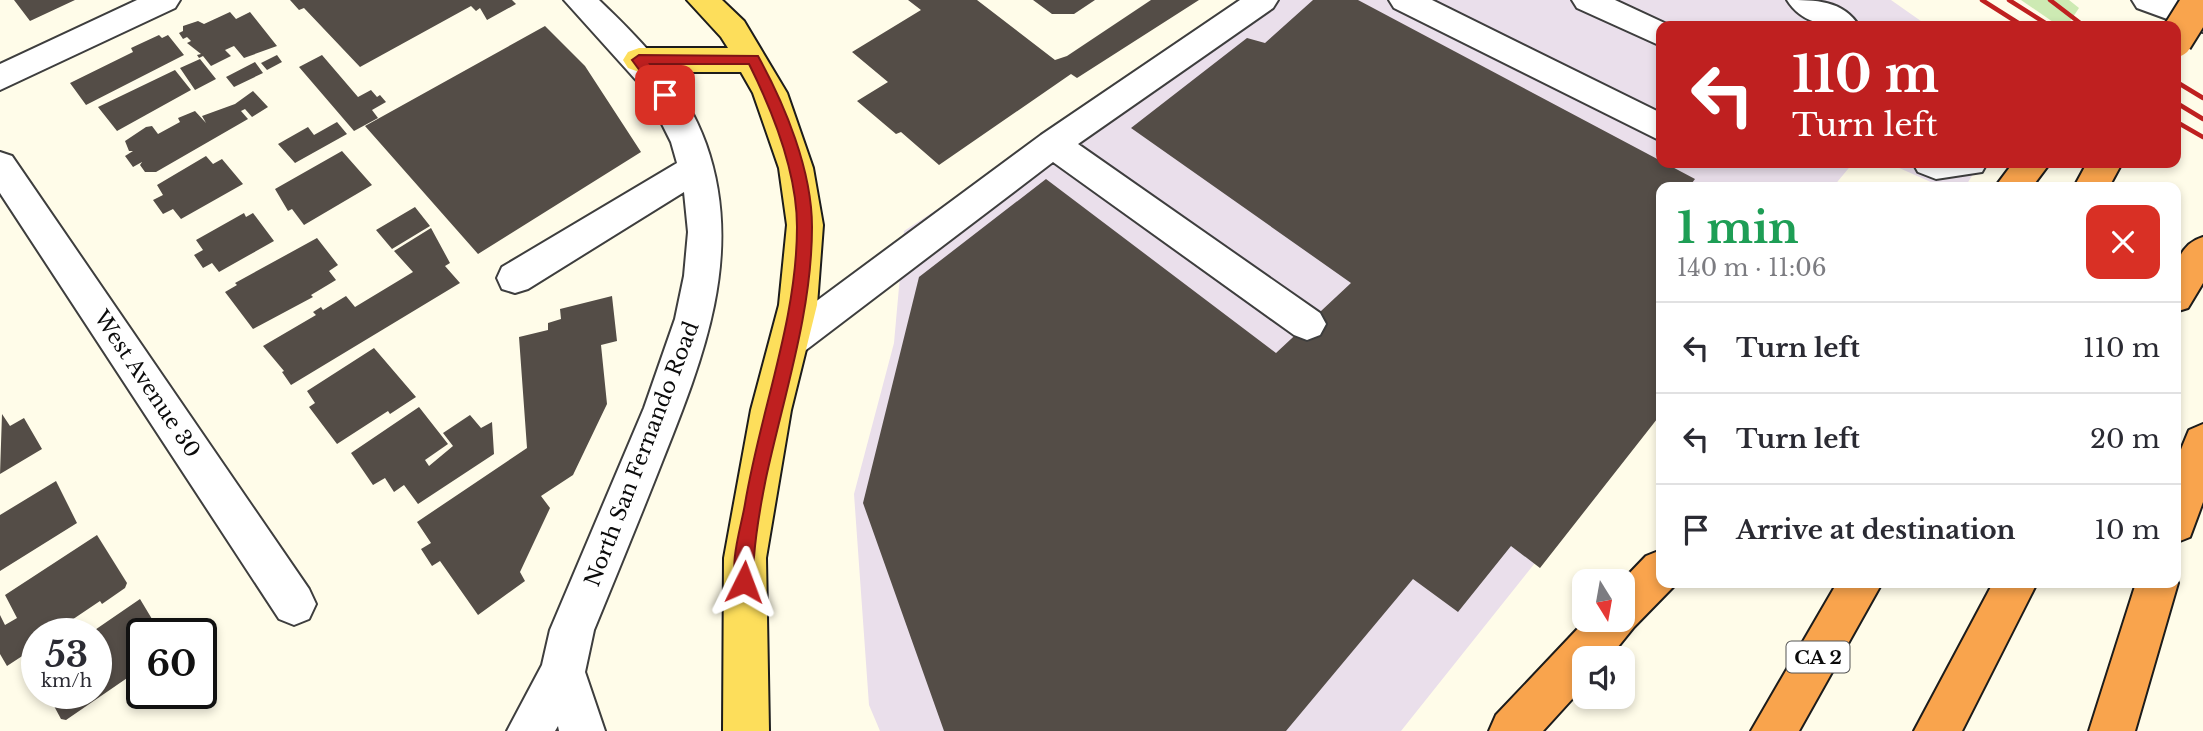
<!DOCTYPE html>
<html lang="en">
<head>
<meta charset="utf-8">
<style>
  :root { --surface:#fff; --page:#f7f7f7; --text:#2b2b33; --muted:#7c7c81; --line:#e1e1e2 }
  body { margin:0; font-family:"Libre Baskerville",serif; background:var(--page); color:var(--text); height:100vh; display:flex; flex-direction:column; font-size:26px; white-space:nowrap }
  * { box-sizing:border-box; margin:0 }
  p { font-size:23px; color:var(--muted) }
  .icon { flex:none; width:38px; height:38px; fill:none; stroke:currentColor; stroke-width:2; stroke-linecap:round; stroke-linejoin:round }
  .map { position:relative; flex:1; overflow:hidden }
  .details { position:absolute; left:1656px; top:182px; width:525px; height:406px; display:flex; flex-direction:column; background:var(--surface); border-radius:14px; box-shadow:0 4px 10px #0003 }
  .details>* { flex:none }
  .top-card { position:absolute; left:1656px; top:21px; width:525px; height:147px; border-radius:14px; box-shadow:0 4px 10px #0003; background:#bf2020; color:#fff; overflow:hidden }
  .needle { width:46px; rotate:169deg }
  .controls { position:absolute; left:1572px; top:569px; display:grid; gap:14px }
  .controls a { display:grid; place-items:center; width:63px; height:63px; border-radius:14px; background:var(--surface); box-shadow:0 4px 10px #0003; font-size:35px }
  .speed { position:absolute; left:21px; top:618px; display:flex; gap:14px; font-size:35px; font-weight:700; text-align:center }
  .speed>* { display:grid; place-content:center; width:91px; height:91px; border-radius:50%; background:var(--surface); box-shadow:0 4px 10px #0003; line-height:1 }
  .speed small { font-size:18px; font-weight:400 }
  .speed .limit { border:4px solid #111; border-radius:10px; background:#fff; color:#111 }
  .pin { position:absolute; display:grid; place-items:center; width:60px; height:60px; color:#fff; margin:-30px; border-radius:14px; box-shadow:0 4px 10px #0006 }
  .me { position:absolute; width:77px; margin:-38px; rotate:3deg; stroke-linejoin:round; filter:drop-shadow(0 0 5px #0008) }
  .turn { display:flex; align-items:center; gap:24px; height:147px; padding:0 21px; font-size:32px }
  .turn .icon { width:91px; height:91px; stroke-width:2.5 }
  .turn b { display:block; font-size:49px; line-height:60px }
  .round { display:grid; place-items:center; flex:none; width:74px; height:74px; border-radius:14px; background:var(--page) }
  .summary { display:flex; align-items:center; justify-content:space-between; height:119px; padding:0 21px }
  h1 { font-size:42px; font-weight:700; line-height:52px; color:#1e9e55 }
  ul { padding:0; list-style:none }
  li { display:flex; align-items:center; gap:21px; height:91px; padding:0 21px; border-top:2px solid var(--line) }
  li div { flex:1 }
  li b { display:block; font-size:26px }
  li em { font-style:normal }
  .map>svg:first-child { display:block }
</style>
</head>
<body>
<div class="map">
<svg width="2203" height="731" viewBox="0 0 2203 731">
  <rect width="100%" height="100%" fill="#fffce9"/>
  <path fill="#eadfeb" d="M1257 0H1891L1928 26H1661V163H1853L1833 187H1661V405L1401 731H880L869 705 854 494 894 343 904 231Z
    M1888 163H1980L1965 187H1942Z"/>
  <path fill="#cdeab3" d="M2021 0H2069L2079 8 2067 26H2059Z"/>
  <path fill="#544d47" d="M14 0H75L30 21Z
    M290 0H512L516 4 487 20 480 8 476 11 471 6 360 67 304 8 299 10Z
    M908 0H977L1055 60 1067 56 1151 0H1199L1077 78 1071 74 939 165 901 132 896 134 857 101 888 82 852 52 921 10Z
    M1033 0H1095L1074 14H1052Z
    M1313 0H1358L1695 179 1689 187H1661V414L1540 568 1511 546 1458 612 1413 579 1286 731H944L863 503 919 277 1046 179 1276 353 1351 283 1131 128 1247 38 1265 43Z
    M230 12 236 19 250 12 277 46 244 58 234 46 225 50 231 56 211 66 203 56 199 58 197 55 201 54 187 43 191 41 187 37 183 39 179 33 183 31V26L198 21 204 24Z
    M545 26 585 66 641 152 478 254 365 126Z
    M159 35 162 38 168 35 184 55 86 105 70 83 133 52 131 48Z
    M277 55 282 62 267 70 261 63Z
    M322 55 358 97 371 90 377 97 380 95 386 102 372 110 378 118 354 131 299 67Z
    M200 59 216 79 195 90 180 68Z
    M255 62 263 73 234 87 226 77Z
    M175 70 191 90 117 131 98 107Z
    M253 91 268 107 252 117 245 109 241 111 248 119 156 172H145L140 165 142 162 133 167 125 156 133 151H129L125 141 146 127 152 126 158 134 180 122 178 118 195 111 206 123 202 116 235 104Z
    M337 122 347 134 295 163 278 144 308 127 314 135Z
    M342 151 372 185 304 225 292 209 288 211 275 189Z
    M206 156 213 164 222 159 243 184 181 219 173 209 163 214 153 200 163 195 157 185Z
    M415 207 430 226 392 249 376 230Z
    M244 213 246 217 253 213 274 241 219 272 212 263 203 268 194 255 203 250 196 240Z
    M431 228 450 263 445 266 460 283 291 385 282 372 284 371 263 346 316 315 313 312 321 307 323 310 346 296 355 307 413 272 394 251Z
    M317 238 338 265 329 271 336 280 311 295 313 297 253 329 225 292 237 285 235 283Z
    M612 296 617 341 601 345 607 404 573 475 541 496 550 508 520 572 525 581 478 615 440 561 432 566 421 549 431 543 417 522 527 448 519 337 548 330V323L561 319 560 309Z
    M374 348 416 397 390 414 388 411 337 444 309 407 315 403 307 391Z
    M419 407 448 444 425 460 429 466 453 446 443 433 470 415 481 428 492 422 494 454 418 504 404 485 394 492 385 478 373 485 351 453Z
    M2 414 10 426 24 418 42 449 0 474Z
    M56 481 77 523 0 571V515Z
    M97 535 127 583 125 588 102 604 100 601 51 634H37L34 643 36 647 7 666 0 654V615L5 625 17 618 5 595Z
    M140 599 161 634H142V671L134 677 133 674 66 720 61 719 47 693H96V634H89Z"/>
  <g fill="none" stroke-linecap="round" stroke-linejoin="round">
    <defs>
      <path id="minor" d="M137 0H180L175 8 0 90V64Z
        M564 0H599C643 42 685 85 706 144 745 254 703 359 662 462 640 518 617 574 594 630L585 672 605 731H559L558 726 555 731H507L542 665 550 630 644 408 675 319 684 276 688 232 684 192 528 289 515 293 502 289 497 278 502 267 677 163 671 142 645 90Z
        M1240 0H1278L1273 8 1078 144 1320 313 1326 324 1320 335 1307 340 1294 335 1053 162 802 353 789 358 776 353 770 342 776 331 1041 135Z
        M1389 0H1432L1661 113V141L1394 8Z
        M1572 0H1615L1671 26H1661V46L1577 8Z
        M1787 0C1815 0 1843 0 1859 26 1832 27 1803 26 1787 0Z
        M2132 0H2179L2203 9V32L2137 8Z
        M0 152 12 156 309 589 316 604 309 619 294 625 279 619 0 193Z
        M1913 163H1987L1982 172 1936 179 1918 172Z"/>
      <path id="major" d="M687 0H722L744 21 787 93 813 168 823 225 817 305 791 410 766 558 769 731H723L724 558 751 410 779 305 787 225 779 168 753 93 741 72H639L628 68 623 60 628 52 639 48H728L721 37Z"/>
      <path id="highway" d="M2013 163H2050L2032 187H1995Z
        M2087 163H2122L2109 187H2074Z
        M2203 237V283L2188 308 2175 312C2175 283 2170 247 2203 237Z
        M2203 424V502L2190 537 2175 543V464L2189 430Z
        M1661 550V583L1676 584 1634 627 1609 658H1584V686L1543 731H1489L1496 715 1586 620H1622V581L1646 556Z
        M2175 576 2178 583 2135 731H2089L2136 583H2175Z
        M1837 583H1882L1799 731H1751Z
        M1993 583H2037L1962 731H1914Z"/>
    </defs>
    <use href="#minor" stroke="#3e3e3e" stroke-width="4"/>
    <use href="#major" stroke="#1c1c1c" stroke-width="4"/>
    <use href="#highway" stroke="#1c1c1c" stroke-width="4"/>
    <use href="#minor" fill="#fff" fill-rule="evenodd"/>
    <use href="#major" fill="#fdde5b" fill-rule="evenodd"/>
    <use href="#highway" fill="#f9a44d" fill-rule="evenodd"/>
    <path stroke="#bf2020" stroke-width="4.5" d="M1982 0 2023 26
      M2009 0 2050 26
      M2050 0 2084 26
      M2175 81 2203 98
      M2175 102 2203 119
      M2175 121 2203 137"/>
    <defs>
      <path id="highway-bridge" d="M2175 40 2200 0"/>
    </defs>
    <use href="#highway-bridge" stroke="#1c1c1c" stroke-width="38" stroke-linecap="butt"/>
    <use href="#highway-bridge" stroke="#f9a44d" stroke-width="34"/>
  </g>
  <path fill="#bf2020" stroke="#7c1515" stroke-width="2" d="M639 55 758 56C785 105 812 170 812 227 812 312 784 395 766 478 761 503 756 531 754 557 752 567 755 578 751 588L744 590 738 588C728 565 741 528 745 504 760 412 797 321 797 227 797 172 773 112 749 64H650L672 95 665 100 660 98 632 60Z"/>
  <g text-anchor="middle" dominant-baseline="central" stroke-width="7" stroke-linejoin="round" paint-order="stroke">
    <rect fill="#fff" stroke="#545454" stroke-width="2" x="1786.5" y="641.5" width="63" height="31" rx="5"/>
    <g font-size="19" font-weight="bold" fill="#0b0b0b">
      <text x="1818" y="657">CA 2</text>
    </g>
    <g font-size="21" fill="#0b0b0b" stroke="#fff">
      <text transform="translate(147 384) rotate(56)">West Avenue 30</text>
      <text transform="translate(642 454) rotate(-69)">North San Fernando Road</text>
    </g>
  </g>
</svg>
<div class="controls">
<a><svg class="needle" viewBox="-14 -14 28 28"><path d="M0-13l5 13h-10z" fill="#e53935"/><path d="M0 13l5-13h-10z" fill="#7c7c81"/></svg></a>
<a><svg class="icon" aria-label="sound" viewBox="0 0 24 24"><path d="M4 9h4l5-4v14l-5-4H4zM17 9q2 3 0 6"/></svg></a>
</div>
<div class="speed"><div>53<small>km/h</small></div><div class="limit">60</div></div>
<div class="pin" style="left:665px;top:95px;background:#d93025"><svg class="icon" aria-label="arrive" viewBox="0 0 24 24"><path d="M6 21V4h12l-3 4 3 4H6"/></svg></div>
<svg class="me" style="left:744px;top:582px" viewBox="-20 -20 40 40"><path d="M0-17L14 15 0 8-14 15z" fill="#bf2020" stroke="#fff" stroke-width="4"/></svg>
<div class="top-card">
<div class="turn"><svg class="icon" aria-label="left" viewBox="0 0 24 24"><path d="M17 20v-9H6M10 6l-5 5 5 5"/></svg><div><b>110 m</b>Turn left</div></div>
</div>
<section class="details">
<div class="summary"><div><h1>1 min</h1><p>140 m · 11:06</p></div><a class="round" style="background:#d93025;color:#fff"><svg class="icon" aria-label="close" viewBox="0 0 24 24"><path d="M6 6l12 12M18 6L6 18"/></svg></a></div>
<ul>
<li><svg class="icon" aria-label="left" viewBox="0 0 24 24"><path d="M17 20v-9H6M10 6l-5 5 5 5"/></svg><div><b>Turn left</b></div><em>110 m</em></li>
<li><svg class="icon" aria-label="left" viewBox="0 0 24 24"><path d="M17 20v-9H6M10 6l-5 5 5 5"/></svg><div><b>Turn left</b></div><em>20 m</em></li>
<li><svg class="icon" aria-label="arrive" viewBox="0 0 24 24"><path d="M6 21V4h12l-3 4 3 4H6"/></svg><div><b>Arrive at destination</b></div><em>10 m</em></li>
</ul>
</section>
</div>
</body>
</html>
